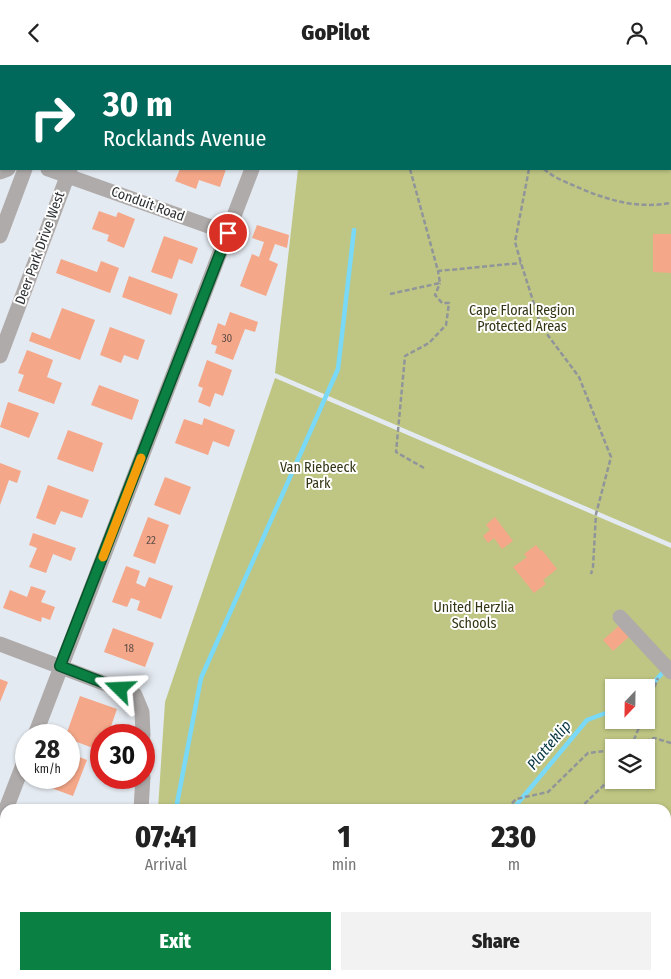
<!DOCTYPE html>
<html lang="en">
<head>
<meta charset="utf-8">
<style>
  :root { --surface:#fff; --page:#f2f2f2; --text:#222; --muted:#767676; --accent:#0b8043 }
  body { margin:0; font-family:"Fira Sans Condensed",sans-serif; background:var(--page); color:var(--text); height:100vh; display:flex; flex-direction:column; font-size:19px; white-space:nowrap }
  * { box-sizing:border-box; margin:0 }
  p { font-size:16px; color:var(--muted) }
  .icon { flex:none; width:28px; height:28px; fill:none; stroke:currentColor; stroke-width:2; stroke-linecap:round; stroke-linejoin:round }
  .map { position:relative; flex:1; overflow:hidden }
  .side { position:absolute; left:0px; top:739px; width:671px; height:176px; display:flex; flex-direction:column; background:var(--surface); border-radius:15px 15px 0 0; box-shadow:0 1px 4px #0004 }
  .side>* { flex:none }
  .guide { position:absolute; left:0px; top:0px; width:671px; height:105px; box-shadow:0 1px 4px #0004; background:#00695c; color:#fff; overflow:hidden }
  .needle { width:32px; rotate:202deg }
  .buttons { position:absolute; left:605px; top:614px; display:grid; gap:10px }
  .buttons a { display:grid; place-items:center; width:50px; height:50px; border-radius:0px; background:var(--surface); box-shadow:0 1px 4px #0004; font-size:25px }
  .speed { position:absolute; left:15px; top:659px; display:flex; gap:10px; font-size:25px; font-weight:700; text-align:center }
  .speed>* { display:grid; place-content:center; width:65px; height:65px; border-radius:50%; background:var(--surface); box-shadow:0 1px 4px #0004; line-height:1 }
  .speed small { font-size:12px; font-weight:400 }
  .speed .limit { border:8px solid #d22; background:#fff; color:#111 }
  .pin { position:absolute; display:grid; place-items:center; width:42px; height:42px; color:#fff; margin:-21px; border:2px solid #fff; border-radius:50%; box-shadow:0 1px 5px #0007 }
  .me { position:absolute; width:55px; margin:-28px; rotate:291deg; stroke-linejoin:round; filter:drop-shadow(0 0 4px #0008) }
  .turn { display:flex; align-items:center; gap:18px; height:105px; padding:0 20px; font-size:22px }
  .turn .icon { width:65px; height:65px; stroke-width:2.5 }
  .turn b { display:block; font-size:35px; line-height:42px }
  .eta { display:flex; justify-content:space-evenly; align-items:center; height:85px; text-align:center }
  .eta b { font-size:30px; font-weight:800; line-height:35px }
  .action { display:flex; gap:10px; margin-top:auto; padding:10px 20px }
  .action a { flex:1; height:58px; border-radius:0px; background:var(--accent); color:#fff; font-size:20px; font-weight:800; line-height:58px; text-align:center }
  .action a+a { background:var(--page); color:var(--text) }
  header { display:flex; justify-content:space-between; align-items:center; height:65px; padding:0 20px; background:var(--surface); font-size:22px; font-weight:800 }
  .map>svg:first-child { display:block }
</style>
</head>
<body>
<header><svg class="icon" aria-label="back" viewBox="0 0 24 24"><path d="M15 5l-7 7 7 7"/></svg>GoPilot<svg class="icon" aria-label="person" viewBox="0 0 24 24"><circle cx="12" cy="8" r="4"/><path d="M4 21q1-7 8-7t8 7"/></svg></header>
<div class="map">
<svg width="671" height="914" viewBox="0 0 671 914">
  <rect width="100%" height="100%" fill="#e4eaf1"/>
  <path fill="#bfc683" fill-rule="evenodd" d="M309 0H671V478L275 308 298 104H670V1H309Z
    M275 313 671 483V900L666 914H140V910H666V744H158L165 637ZM614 622H646V655H614ZM614 682H646V715H614Z"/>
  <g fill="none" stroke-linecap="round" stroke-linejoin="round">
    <path stroke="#79d9f6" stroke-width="4.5" d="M646 626 665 605
      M176 744 201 613 338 304 354 165
      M513 744 587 655 614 645
      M201 910 202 914
      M311 914 320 910"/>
  </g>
  <path fill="#f4a789" d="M180 104H226L220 122 199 115 196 124 175 116Z
    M99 146 116 152 118 147 135 154 124 183 107 176 109 170 92 164Z
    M257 160 289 170 287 183 275 179 269 195 278 199 266 231 240 221 252 189 259 192 264 177 252 173Z
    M653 169H671V208L653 207Z
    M164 171 198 183 192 199 179 194 172 214 151 207Z
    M61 194 97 207 101 196 119 203 110 228 56 208Z
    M129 211 178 229 171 250 122 232Z
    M62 243 95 255 80 295 29 276 32 267 50 274Z
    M230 247 258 257 255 267 245 264 233 295 215 288 217 281 211 279 218 258 225 261Z
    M110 262 145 275 138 295 124 290 121 298 100 290Z
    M27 285 53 295 47 312 62 318 54 339 18 326 24 310 18 308Z
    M207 295 232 305 223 331 215 328 210 342 198 337 203 323 198 321Z
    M99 320 139 335 132 355 91 340Z
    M8 337 39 348 29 373 0 362Z
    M204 353 235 365 229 382 213 376 208 390 175 378 184 354 202 360Z
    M68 365 103 378 93 407 57 394Z
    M0 398 21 406 17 418 9 415 0 440Z
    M165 412 191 422 180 450 154 440Z
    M48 420 89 435 82 453 61 446 55 460 36 453Z
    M148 452 169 460 155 499 133 491Z
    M495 452 513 476 502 484 494 473 488 478 483 471 490 465 486 460Z
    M33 468 76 483 71 496 53 489 46 508 29 502 37 483 29 480Z
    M536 480 541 486 542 485 557 504 543 515 546 519 534 528 513 502 527 492 524 489Z
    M126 501 140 506 136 518 145 522 149 512 173 521 161 554 137 545 140 536 131 533 127 542 112 537Z
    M31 521 46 526 41 537 55 542 50 555 42 552 41 557 3 543 10 525 27 532Z
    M621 559 631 570 613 586 603 575Z
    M113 563 154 578 145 602 104 587Z
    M0 614 8 617 0 637Z
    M80 631 117 644 108 670H101V686L69 674V670H66Z
    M69 688 87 695 73 731 43 720 46 712H69Z
    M5 806V825L0 823V818Z
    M0 833 5 835V877L0 875Z
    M0 907 5 908V910L19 914H0Z"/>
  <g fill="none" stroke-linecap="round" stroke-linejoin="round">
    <path stroke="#909599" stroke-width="2.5" stroke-dasharray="5 2.5" stroke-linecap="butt" d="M358 0 360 1
      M454 1 455 0
      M670 2 671 1
      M410 104 438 206 521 198
      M529 104 515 177 521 198 541 261 579 312 611 392 596 449 593 502 591 509
      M544 104C553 112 565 117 575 121 606 135 637 144 671 138
      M390 229 440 218 438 206
      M424 403 396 387 405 291 429 278 446 260 449 238H442L435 230 440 218
      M646 643 658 613
      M631 682 654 673 671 678
      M631 682 642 655
      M507 744 516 734 548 727 588 688 614 685
      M579 744 603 721 614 706
      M666 786H671
      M666 887 671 890
      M333 910 336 914
      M359 914 365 910
      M585 914 588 910"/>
    <path stroke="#afabaa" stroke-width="15" d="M62 1 63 0
      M107 1 108 0
      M290 1 291 0
      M48 104 228 168
      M0 107 8 104
      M0 171 25 104
      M0 291 70 104
      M620 552 671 607
      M0 579 135 630 142 647 143 670
      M35 670 252 104
      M6 744 26 692
      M141 744 143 712
      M0 760 5 747
      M132 914V910"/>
  </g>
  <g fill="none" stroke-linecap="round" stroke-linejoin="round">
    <defs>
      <path id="route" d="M120 624 60 601 228 168"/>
    </defs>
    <use href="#route" stroke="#07532c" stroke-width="12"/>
    <use href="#route" stroke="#0b8043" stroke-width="9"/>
    <path stroke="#f59e0b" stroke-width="9" d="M103 492 141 393"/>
  </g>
  <g text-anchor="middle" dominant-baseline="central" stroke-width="4" stroke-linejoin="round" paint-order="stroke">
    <g font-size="11" fill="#5f4e48">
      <text x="227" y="273">30</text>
      <text x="151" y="475">22</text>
      <text x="129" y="583">18</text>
    </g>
    <g font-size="14" fill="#2d3032" stroke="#fff">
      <text transform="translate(148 139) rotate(20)">Conduit Road</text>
      <text transform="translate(40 183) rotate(-70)">Deer Park Drive West</text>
    </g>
    <g font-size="14" fill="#333514" stroke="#fff">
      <text x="522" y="245">Cape Floral Region<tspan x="522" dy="16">Protected Areas</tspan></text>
      <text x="318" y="402">Van Riebeeck<tspan x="318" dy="16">Park</tspan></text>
      <text x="474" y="542">United Herzlia<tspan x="474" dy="16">Schools</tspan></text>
    </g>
    <g font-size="15" font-style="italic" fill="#02323e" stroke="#fff">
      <text transform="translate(549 680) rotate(-50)">Platteklip</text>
    </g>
  </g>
</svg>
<div class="buttons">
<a><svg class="needle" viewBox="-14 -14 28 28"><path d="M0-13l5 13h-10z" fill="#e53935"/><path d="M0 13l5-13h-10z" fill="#767676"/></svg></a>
<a><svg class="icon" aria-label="layers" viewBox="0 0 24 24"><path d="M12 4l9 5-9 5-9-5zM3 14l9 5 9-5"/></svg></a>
</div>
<div class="speed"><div>28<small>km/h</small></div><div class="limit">30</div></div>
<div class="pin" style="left:228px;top:168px;background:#d93025"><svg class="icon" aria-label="arrive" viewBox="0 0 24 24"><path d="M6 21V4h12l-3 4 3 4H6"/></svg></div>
<svg class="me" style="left:120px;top:624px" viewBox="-20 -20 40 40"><path d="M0-17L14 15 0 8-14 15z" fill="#0b8043" stroke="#fff" stroke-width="4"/></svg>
<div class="guide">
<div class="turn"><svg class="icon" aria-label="right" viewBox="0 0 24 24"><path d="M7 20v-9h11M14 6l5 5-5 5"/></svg><div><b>30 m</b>Rocklands Avenue</div></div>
</div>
<section class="side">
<div class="eta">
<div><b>07:41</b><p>Arrival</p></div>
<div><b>1</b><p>min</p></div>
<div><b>230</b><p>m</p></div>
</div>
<div class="action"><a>Exit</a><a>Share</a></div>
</section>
</div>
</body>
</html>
